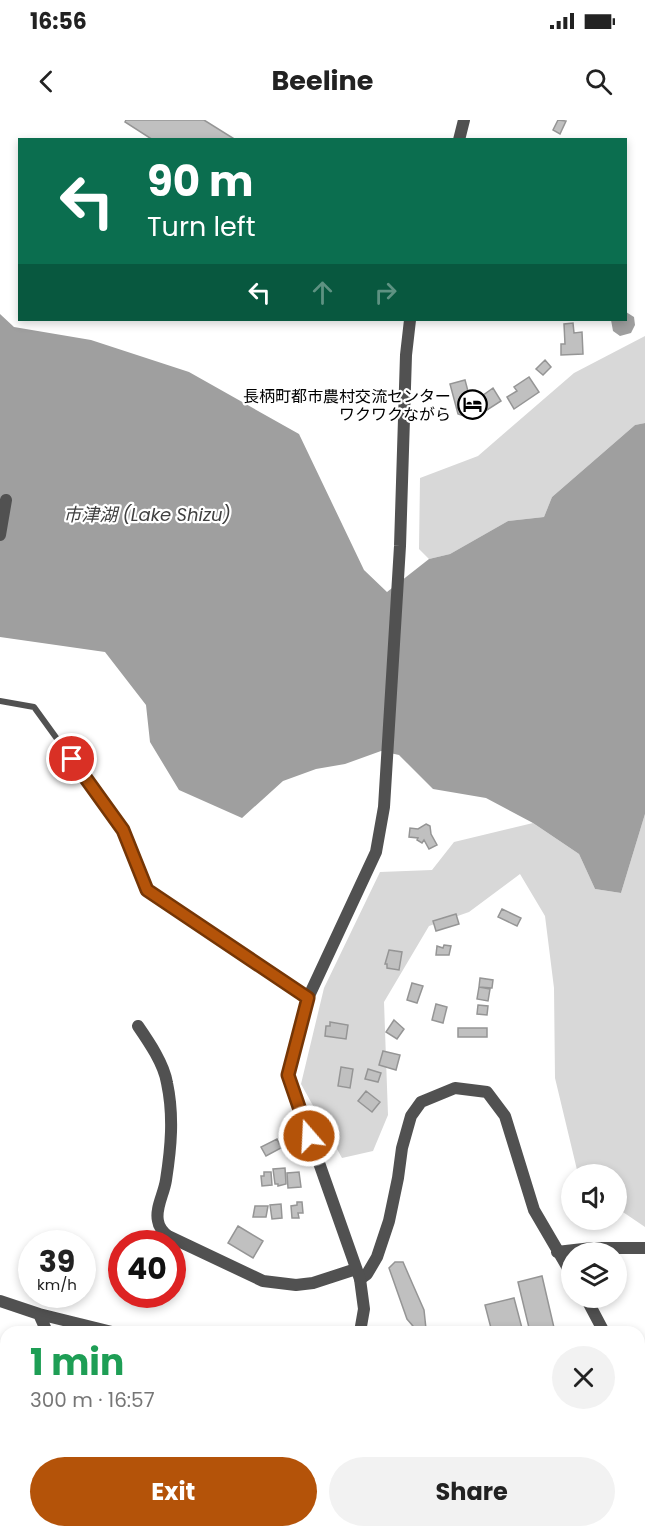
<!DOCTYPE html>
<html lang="en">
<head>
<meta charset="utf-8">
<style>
  :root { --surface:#fff; --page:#f2f2f2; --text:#222; --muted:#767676; --accent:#b45309 }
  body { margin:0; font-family:Poppins,"Noto Sans JP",sans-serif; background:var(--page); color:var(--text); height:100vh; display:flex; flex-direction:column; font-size:22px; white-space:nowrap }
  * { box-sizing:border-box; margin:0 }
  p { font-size:20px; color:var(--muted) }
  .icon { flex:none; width:33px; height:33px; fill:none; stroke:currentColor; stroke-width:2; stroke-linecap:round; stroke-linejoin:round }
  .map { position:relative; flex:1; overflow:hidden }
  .panel { position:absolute; left:0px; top:1206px; width:645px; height:212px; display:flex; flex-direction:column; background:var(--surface); border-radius:18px 18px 0 0; box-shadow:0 3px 9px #0003 }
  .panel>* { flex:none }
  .top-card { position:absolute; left:18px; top:18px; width:609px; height:183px; border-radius:0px; box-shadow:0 3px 9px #0003; background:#0b6e4f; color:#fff; overflow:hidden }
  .tools { position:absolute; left:561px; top:1044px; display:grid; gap:12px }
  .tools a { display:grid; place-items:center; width:66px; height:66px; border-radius:50%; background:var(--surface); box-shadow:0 3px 9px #0003; font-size:30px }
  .speed { position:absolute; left:18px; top:1110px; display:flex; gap:12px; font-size:30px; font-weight:700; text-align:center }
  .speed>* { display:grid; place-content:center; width:78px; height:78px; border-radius:50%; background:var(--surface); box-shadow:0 3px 9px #0003; line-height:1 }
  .speed small { font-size:15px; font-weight:400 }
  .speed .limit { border:9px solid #d22; background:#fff; color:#111 }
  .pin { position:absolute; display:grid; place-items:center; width:51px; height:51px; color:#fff; margin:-26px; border:3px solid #fff; border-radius:50%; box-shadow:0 2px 6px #0007 }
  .me { position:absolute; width:66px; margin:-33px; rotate:341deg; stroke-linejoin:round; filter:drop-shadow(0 0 4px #0008) }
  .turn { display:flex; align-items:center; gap:21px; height:126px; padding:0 30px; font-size:27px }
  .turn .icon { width:78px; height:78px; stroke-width:2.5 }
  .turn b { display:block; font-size:42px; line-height:51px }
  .lanes { display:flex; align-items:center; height:57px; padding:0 30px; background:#0003; justify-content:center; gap:30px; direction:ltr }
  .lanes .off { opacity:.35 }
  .round { display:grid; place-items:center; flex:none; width:63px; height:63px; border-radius:32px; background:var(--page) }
  .headline { display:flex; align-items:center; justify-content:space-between; height:102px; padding:0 30px }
  h1 { font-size:36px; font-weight:700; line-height:45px; color:#1e9e55 }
  .primary-button { display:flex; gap:12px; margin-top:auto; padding:12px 30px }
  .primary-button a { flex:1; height:69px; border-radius:36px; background:var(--accent); color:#fff; font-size:24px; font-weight:700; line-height:69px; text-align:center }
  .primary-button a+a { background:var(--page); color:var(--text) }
  .status { display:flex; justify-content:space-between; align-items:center; height:42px; padding:0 30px; background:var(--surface); direction:ltr }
  .status svg { height:16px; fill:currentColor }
  header { display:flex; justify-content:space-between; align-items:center; height:78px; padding:0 30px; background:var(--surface); font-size:27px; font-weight:700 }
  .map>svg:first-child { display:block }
</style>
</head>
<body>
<div class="status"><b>16:56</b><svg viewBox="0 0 49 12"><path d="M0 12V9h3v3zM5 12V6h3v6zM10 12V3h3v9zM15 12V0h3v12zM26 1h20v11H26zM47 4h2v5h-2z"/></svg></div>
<header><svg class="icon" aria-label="back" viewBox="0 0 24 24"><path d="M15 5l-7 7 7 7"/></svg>Beeline<svg class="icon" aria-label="search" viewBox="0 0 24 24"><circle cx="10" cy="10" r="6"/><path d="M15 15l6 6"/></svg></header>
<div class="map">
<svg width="645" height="1417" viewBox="0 0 645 1417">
  <rect width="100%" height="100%" fill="#fff"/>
  <path fill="#d8d8d8" d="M645 216V303L635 305 552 377 544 397 508 401 450 434 429 439 419 429 420 358 478 336 574 253Z
    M645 694V1107L617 1088 616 1054H578L555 958 554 868 545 796 520 754 469 792 429 806 384 882 388 995 373 1031 342 1038 301 964 324 868 380 752 432 750 454 722 533 703 579 734 595 769 621 773Z
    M354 1412H486V1417H355Z"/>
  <path fill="#9f9f9f" d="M626 192 634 197 635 205 631 213 620 216 613 211 611 200H626Z
    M0 194 14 207 91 220 189 252 299 314 364 450 387 472 429 439 450 434 508 401 544 397 552 377 635 305 645 303V694L621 773 595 769 579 734 533 703 486 678 433 669 399 635 381 631 345 644 316 649 283 661 242 698 179 670 150 622 146 585 105 532 0 517Z"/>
  <path fill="#c0c0c0" stroke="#959595" stroke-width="1.5" d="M126 0H204L236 20H153L125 2Z
    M558 0 566 1 560 14 553 10Z
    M573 203 574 213 582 212 583 234 561 235V224H565L564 204Z
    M545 240 551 247 543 255 536 249Z
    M529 257 539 272 514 289 507 277 517 271 514 267Z
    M465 260 469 275 470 272 480 275 479 278 493 268 501 281 473 299 458 294 450 264Z
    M426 704 430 706 431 714 437 725 429 729 424 720 422 723 417 720 418 718 409 717 410 708 418 709Z
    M502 789 521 798 517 806 498 797Z
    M456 794 459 804 436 811 433 801Z
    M444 825 451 826 449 835H436L437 826 443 828Z
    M389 830 402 832 399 850 387 848V844H385Z
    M480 858 493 860 492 868 479 867Z
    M412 863 423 866 417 883 407 880Z
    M479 867 490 869 488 881 477 879Z
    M436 884 447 887 443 903 432 900Z
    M478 885 488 886 487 895 477 894Z
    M394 900 404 909 397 919 386 912Z
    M330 902 348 905 346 919 325 916 326 906H330Z
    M458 908H487V917H458Z
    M383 931 400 935 396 950 379 945Z
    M341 947 353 949 350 968 338 966Z
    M368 949 381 953 378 962 365 959Z
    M366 971 380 982 372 992 358 981Z
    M277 1019 281 1028 266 1036 261 1027Z
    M285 1048 286 1064 278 1066V1064H275L273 1049Z
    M264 1052H271L272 1065 262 1066 261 1056H264Z
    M299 1052 301 1067 288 1068 287 1053Z
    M297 1082H302L303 1093H298L299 1098H292L291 1086 297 1085Z
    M281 1084 282 1098 272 1099 270 1085Z
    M255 1086H268L266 1097H253Z
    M238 1106 263 1121 253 1138 228 1123Z
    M395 1142H403L413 1165 424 1190 426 1209 425 1212H418L407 1199 389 1148Z
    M542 1156 555 1212H530L518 1162Z
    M514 1178 523 1212H492L485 1185Z
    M645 1353V1381L642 1382 639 1372V1355Z"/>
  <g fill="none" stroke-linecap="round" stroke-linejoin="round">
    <path stroke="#515151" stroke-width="6" d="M0 581 34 587 123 710 147 770 308 878"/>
    <path stroke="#515151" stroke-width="12" d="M0 415 6 380
      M138 906C149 922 164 944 167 963 174 996 171 1028 166 1060 164 1074 155 1088 158 1101 159 1108 163 1112 168 1116L263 1161 296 1165 313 1163 356 1149
      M557 1132 592 1128H645
      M360 1159 367 1154 377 1137 389 1101 398 1058 402 1028 411 996 421 982 455 968 487 972 505 996 534 1090 572 1155
      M586 1178 604 1212
      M0 1181 39 1194 47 1212
      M39 1194 112 1212
      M0 1288 6 1285
      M639 1346 645 1344
      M137 1412 139 1417
      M629 1412 630 1417"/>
    <path stroke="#515151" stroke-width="12" d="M459 20 464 0
      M360 1212 364 1189 360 1159 288 955 308 878 376 732 384 687 400 426 406 235 410 200
      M320 1417 321 1412"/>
  </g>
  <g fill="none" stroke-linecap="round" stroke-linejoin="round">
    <defs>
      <path id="route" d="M72 639 123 710 147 770 308 878 288 955 309 1016"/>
    </defs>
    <use href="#route" stroke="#753606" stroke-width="15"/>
    <use href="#route" stroke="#b45309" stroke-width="10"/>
  </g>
  <defs>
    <symbol id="hotel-ring" viewBox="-11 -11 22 22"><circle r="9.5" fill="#fff" stroke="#000" stroke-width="1.5"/><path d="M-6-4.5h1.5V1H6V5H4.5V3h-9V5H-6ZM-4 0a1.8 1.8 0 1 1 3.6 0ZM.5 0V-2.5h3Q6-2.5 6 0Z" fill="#000"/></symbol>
  </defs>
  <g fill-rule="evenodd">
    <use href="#hotel-ring" x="456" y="268" width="33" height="33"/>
  </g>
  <g text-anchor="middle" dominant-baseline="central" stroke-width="4.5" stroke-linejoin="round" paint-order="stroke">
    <g font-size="16" fill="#000" stroke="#fff" text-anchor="end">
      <text x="451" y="276">長柄町都市農村交流センター<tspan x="451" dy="18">ワクワクながら</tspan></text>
    </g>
    <g font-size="18" font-style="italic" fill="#404040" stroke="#fff">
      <text x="147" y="394">市津湖 (Lake Shizu)</text>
    </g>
  </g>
</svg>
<div class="tools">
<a><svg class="icon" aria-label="sound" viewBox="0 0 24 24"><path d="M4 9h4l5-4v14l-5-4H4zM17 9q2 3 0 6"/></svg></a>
<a><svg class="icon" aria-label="layers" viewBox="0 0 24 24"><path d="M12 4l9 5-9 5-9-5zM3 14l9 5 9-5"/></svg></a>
</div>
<div class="speed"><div>39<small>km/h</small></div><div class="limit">40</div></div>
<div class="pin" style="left:72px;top:639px;background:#d93025"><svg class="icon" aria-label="arrive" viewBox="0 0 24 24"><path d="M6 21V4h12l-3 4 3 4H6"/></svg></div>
<svg class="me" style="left:309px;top:1016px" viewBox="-20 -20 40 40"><circle r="17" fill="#b45309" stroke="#fff" stroke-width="3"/><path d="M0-11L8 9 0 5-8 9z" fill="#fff"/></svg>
<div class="top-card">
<div class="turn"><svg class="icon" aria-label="left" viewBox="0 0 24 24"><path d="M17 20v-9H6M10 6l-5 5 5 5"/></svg><div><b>90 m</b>Turn left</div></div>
<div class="lanes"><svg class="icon" aria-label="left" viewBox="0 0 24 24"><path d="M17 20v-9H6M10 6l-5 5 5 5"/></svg><svg class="icon off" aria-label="ahead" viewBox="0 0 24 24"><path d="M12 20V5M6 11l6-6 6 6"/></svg><svg class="icon off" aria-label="right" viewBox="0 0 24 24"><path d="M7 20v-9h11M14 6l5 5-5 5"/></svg></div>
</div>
<section class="panel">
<div class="headline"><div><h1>1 min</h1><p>300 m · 16:57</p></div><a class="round"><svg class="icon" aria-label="close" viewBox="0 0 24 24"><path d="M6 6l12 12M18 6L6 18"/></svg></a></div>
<div class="primary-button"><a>Exit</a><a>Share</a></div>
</section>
</div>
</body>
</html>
